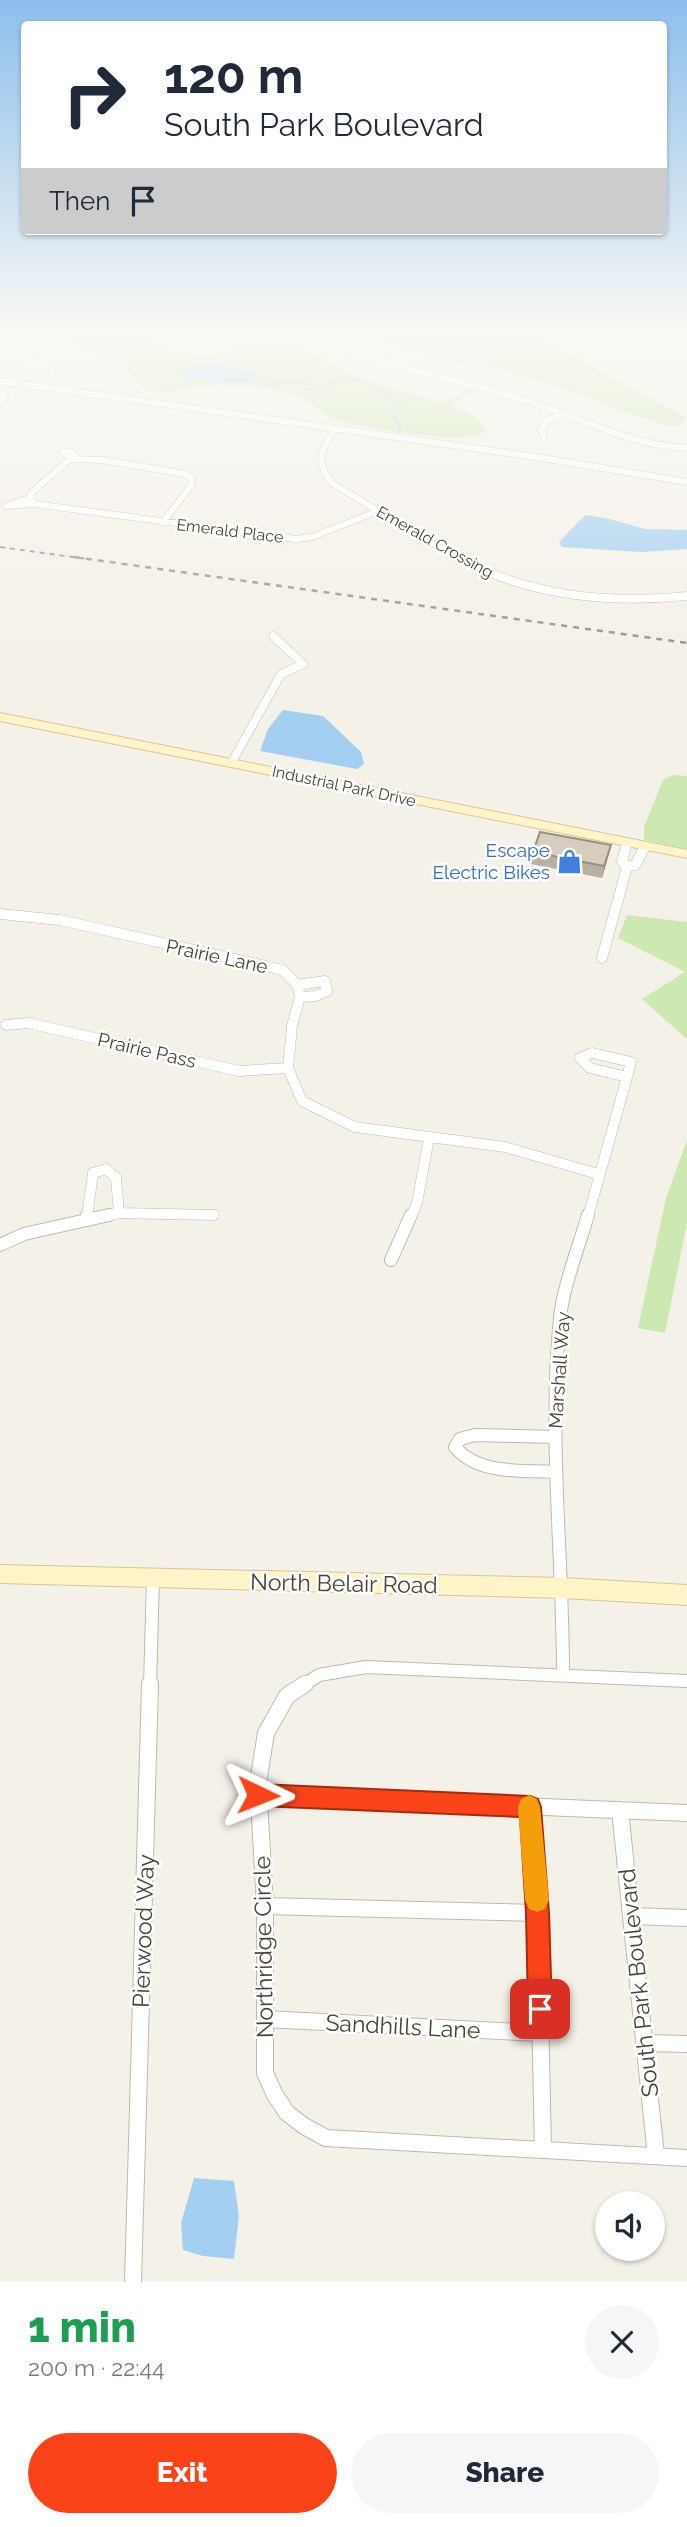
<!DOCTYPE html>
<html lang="en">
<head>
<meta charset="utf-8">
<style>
  :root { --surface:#fff; --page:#f6f6f7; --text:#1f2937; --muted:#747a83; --accent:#fa4319 }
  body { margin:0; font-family:Raleway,sans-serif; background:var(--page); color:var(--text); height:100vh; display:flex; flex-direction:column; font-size:26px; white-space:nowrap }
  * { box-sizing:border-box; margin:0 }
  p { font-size:23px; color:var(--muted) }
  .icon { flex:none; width:38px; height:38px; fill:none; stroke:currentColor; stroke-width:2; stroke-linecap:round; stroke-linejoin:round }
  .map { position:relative; height:2282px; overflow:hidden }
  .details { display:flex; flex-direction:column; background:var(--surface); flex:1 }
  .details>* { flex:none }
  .top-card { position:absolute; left:21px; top:21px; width:646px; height:214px; border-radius:7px; box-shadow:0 2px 5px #0004; background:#fff; color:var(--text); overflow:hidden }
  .controls { position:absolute; left:595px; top:2191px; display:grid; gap:14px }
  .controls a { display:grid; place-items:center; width:70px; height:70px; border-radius:50%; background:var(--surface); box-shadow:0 2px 5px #0004; font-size:35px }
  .pin { position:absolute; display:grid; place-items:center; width:60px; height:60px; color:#fff; margin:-30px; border-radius:14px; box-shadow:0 4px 10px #0006 }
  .me { position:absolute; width:77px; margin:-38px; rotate:92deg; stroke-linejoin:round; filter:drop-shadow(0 0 5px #0008) }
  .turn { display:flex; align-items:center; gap:24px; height:147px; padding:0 28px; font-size:32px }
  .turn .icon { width:91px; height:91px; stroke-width:2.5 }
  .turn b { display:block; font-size:49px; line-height:60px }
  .then { display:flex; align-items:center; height:66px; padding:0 28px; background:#0003; gap:14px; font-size:26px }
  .round { display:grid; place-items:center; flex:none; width:74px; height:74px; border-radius:37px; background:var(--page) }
  .overview { display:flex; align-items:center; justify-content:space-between; height:119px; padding:0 28px }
  h1 { font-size:42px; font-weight:800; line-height:52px; color:#1e9e55 }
  .action { display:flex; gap:14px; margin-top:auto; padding:14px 28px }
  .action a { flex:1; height:80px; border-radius:42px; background:var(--accent); color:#fff; font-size:28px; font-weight:800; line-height:80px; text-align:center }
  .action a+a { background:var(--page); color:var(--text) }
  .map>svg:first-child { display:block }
</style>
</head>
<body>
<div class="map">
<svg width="687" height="2282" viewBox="0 0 687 2282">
  <rect width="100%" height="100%" fill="#f4f1e8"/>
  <path fill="#cde8b1" d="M36 331H123L177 353 209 356 275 341 290 342 350 375 442 403 469 390 432 378 455 361 347 331 530 333 686 417 681 424 672 427 628 413 571 391 469 361 458 364 442 375 480 387 452 405 479 419 485 432C463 446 364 428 337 420 321 415 308 397 291 393 265 389 237 383 211 385 189 387 169 394 147 391L126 369 70 338Z
    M673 775 687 776V849L644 840V827L663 780Z
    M627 915 687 922V1039L642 999 685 972 618 938Z
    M687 1140V1223L665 1333 638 1328 666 1198Z"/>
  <path fill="#a5cff1" d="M211 362 256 373 265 379C253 386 188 383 177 374L189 367Z
    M585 515 606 518 645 529 687 530V549L641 552 562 547 559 542Z
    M283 710 323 716 361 752 364 764 357 769 260 751 268 729Z
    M194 2178 234 2181 239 2216 234 2259 203 2256 183 2250 181 2223Z"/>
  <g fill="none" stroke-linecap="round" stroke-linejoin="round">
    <path stroke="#a5cff1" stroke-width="2" d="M45 331C74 336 105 345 134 337L163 350
      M264 385C274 384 287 380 297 382 305 383 311 386 319 386 336 385 349 374 367 382 374 385 394 402 403 408L404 412 394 418 400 424 397 435"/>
    <defs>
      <path id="street-far4" d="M215 331 238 336 276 331
        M320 331 321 337C386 369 456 379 524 400 579 417 628 445 687 448
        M0 356 18 357 45 366V371
        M0 381 536 457 687 482
        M0 393 5 397 0 404
        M334 430C320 451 315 464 333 484L459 559
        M544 437 541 430 547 421 563 413
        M70 459 63 451 71 452 78 458
        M30 498 6 506 34 504 296 539 312 537 378 511
        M33 502 30 498 32 492 70 459 102 460 185 474 192 479 191 486 162 523"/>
      <path id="street-far3" d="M456 557C529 596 606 604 687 596
        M232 762 281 674 303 664 273 636
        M625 849 627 843"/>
      <path id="street-far2" d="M627 867 635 865 645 847
        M0 914 60 920 283 970 297 985 300 997 292 1026 288 1068 302 1101 355 1127 505 1147 598 1174
        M602 958 627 867 622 861 626 847
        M297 985 325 981 327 991 316 996 300 997
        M6 1025 28 1023 239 1071 288 1068
        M592 1053 631 1062 627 1077 590 1068 580 1058Z
        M87 1217 93 1173 106 1169 116 1178 119 1213
        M101 1217 119 1213 214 1215
        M411 1217 417 1203 429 1138
        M588 1217 627 1077"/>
      <path id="street-far1" d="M87 1219V1215
        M0 1245 24 1234 109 1215
        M391 1260 411 1215
        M555 1437 475 1435 460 1439 455 1447C478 1475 522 1470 555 1472
        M563 1674C563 1555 548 1436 560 1318 563 1287 579 1246 588 1215
        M150 1686 153 1579
        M302 1686 319 1675 366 1667 687 1681"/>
      <path id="street" d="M305 1684 287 1696 266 1733 258 1783 265 1906V2073L275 2095 287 2113 304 2126 326 2138 687 2158
        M258 1795 687 1813
        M530 1807 538 1913 543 2150
        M620 1810 656 2156
        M265 1906 538 1913
        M633 1916 687 1918
        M265 2019 540 2033
        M645 2043 687 2044
        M133 2282 150 1684"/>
      <path id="secondary" d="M0 713 687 850V858L0 721Z
        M0 1565 563 1578 687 1585V1605L563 1598 0 1583Z"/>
    </defs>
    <use href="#street-far4" stroke="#c0b9ab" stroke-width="7"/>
    <use href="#street-far3" stroke="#c0b9ab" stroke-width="9"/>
    <use href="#street-far2" stroke="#c0b9ab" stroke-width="11"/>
    <use href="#street-far1" stroke="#c0b9ab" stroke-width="14"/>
    <use href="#street" stroke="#c0b9ab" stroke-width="18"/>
    <use href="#secondary" stroke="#d4c698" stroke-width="2"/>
    <use href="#street-far4" stroke="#fff" stroke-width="6"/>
    <use href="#street-far3" stroke="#fff" stroke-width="8"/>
    <use href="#street-far2" stroke="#fff" stroke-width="10"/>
    <use href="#street-far1" stroke="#fff" stroke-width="12"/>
    <use href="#street" stroke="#fff" stroke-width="16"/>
    <use href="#secondary" fill="#fff3c8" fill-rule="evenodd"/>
    <path stroke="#979797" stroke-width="2" stroke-dasharray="5 5" stroke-linecap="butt" d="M0 547 87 559"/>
    <path stroke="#979797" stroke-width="2.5" stroke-dasharray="6 6" stroke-linecap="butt" d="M74 557 687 643"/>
  </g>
  <path fill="#b8b0a3" d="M611 845 608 857 602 878 531 864 533 852Z"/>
  <path fill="#969085" d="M611 845 608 857 602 878 604 866Z"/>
  <path fill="#d6cdbe" stroke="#969085" stroke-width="2" d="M540 832 611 845 604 866 533 852Z"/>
  <linearGradient id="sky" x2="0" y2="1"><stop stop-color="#8dbfec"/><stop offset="0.51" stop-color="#faf9f5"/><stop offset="1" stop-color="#faf9f5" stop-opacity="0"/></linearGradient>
  <rect width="687" height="650" fill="url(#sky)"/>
  <path fill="#fa4319" stroke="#a22c10" stroke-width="2" d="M258 1784 530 1796 538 1799 541 1807 549 1913 552 2009 548 2018 540 2021 531 2018 528 2009 526 1913 520 1817 258 1806 251 1803 247 1795 251 1787Z"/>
  <path fill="#f59e0b" d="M529 1795 537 1799 540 1807 549 1900 545 1909 537 1912 529 1909 525 1900 518 1807 521 1799Z"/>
  <defs>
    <symbol id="shop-bare" viewBox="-9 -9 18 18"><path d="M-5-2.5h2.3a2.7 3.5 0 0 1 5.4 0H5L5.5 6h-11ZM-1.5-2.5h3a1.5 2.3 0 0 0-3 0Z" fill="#3f7fe0" stroke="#fff" stroke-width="2.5" paint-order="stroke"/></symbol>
  </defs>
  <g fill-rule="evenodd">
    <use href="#shop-bare" x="552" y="844" width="35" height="35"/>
  </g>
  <g text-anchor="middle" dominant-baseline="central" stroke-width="5" stroke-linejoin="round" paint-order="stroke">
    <g font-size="16" fill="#484237" stroke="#fff">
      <text transform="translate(230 531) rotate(7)">Emerald Place</text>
      <text transform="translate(435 542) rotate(29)">Emerald Crossing</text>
      <text transform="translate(344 786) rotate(12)">Industrial Park Drive</text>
    </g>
    <g font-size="19" fill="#366cbe" stroke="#fff" text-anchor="end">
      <text x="550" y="850">Escape<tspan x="550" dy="22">Electric Bikes</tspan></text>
    </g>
    <g font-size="19" fill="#484237" stroke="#fff">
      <text transform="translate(217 956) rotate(12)">Prairie Lane</text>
      <text transform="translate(147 1050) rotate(13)">Prairie Pass</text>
      <text transform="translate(559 1370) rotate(-86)">Marshall Way</text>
    </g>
    <g font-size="23" fill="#484237" stroke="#fff">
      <text transform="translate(344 1583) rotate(1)">North Belair Road</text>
      <text transform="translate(143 1931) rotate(-88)">Pierwood Way</text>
      <text transform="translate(263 1947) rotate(-91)">Northridge Circle</text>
      <text transform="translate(638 1983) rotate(-96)">South Park Boulevard</text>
      <text transform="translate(403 2026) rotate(3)">Sandhills Lane</text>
    </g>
  </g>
</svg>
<div class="controls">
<a><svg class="icon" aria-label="sound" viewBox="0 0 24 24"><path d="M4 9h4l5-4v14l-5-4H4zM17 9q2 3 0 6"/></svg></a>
</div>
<div class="pin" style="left:540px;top:2009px;background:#d93025"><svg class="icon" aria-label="arrive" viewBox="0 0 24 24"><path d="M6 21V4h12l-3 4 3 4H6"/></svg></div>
<svg class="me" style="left:258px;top:1795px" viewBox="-20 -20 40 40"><path d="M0-17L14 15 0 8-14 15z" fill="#fa4319" stroke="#fff" stroke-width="4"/></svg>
<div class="top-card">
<div class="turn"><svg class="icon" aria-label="right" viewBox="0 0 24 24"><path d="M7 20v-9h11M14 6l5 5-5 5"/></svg><div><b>120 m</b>South Park Boulevard</div></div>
<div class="then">Then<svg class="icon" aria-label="arrive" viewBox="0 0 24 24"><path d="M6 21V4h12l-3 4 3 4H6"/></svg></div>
</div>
</div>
<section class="details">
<div class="overview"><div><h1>1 min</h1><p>200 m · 22:44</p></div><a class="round"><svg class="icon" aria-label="close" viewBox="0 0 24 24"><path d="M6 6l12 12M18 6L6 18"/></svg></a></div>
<div class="action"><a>Exit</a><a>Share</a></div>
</section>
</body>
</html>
